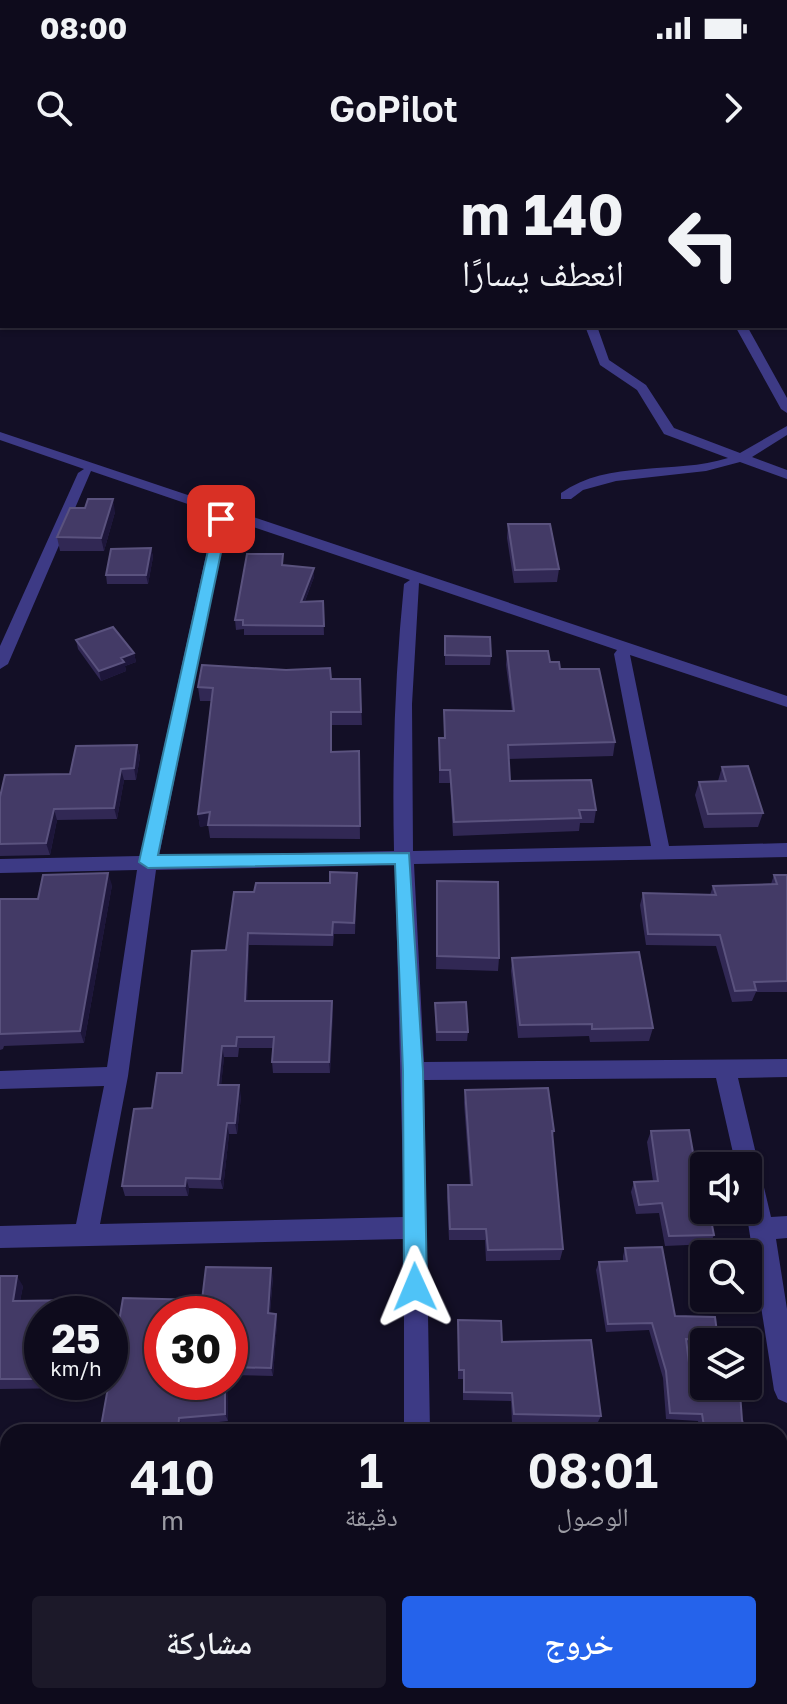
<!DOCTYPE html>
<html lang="ar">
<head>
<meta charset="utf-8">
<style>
  :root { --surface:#0e0b1c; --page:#1c1929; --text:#f1f3f6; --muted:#9b9ba3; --line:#2e2b3b; --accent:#2563eb }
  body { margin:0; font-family:"Golos Text","Noto Naskh Arabic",sans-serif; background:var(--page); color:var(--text); direction:rtl; height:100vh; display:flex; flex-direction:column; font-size:30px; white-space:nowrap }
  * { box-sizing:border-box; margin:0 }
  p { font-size:26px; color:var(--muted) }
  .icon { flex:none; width:44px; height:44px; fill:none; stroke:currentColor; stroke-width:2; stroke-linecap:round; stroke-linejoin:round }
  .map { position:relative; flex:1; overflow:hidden; direction:ltr }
  .panel { position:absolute; left:0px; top:1264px; width:788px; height:280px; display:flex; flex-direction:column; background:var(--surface); border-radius:24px 24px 0 0; box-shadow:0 2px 6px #0004,0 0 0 2px var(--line); direction:rtl }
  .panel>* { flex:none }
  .banner { position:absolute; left:0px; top:0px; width:788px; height:168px; box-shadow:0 2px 6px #0004,0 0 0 2px var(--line); direction:rtl; background:#0e0b1c; color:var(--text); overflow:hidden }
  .fabs { position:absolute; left:690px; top:992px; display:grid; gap:16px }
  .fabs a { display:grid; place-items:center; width:72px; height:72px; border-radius:8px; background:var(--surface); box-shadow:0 2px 6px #0004,0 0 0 2px var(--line); font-size:40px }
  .speed { position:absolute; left:24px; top:1136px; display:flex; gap:16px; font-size:40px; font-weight:700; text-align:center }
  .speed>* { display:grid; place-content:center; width:104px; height:104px; border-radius:50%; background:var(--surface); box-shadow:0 2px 6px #0004,0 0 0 2px var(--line); line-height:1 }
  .speed small { font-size:20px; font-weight:400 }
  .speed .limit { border:12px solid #d22; background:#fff; color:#111 }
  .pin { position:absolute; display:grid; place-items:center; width:68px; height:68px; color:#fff; margin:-34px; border-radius:16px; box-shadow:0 4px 12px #0006 }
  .me { position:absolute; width:88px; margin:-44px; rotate:359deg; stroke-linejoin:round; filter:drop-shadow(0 0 6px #0008) }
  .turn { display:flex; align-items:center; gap:28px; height:168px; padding:0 32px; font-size:36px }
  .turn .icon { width:104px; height:104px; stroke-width:2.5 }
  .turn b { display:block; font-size:56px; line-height:68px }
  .eta { display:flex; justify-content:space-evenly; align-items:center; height:136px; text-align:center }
  .eta b { font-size:48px; font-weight:600; line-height:56px }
  .primary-button { display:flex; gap:16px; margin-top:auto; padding:16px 32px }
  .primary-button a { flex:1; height:92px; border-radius:8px; background:var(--accent); color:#fff; font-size:32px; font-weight:600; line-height:92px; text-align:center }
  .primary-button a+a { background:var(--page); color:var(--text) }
  .status { display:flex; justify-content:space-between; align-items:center; height:56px; padding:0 40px; background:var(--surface); direction:ltr }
  .status svg { height:22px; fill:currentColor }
  header { display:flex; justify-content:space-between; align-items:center; height:104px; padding:0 32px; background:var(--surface); font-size:36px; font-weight:600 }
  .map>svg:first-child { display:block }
</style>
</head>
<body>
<div class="status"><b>08:00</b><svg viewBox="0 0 49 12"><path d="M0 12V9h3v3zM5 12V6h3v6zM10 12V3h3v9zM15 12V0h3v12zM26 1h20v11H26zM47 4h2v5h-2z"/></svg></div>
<header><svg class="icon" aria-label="forward" viewBox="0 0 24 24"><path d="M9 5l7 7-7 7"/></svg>GoPilot<svg class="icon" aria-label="search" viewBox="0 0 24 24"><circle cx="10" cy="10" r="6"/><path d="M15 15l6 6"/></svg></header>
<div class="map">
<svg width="787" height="1544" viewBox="0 0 787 1544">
  <rect width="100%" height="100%" fill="#130f26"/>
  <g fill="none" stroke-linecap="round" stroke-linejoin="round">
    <path fill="#3d3a85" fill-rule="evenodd" d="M509 0H519V2H509Z
      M621 0H631L632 2H622Z
      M786 53H787V59H786Z
      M786 132H787V138H786Z
      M585 166H597L609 200 646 225 674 268 740 293 787 266V275L752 297 787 310V319L740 302 706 311 616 321 583 330 571 339H561V333C609 299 674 315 728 298L664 274 637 230 600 205Z
      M735 166H747L787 238V253L781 249Z
      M0 272 787 536V547L630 495 669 686 787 683V697L414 704 424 902 787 899V917L738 918 771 1057 787 1056V1078L776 1079 787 1149V1243L778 1239 774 1230 746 1050 748 1006H736L716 918 424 920 430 1272H404V1079L0 1088V1066L76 1064 104 926 0 929V911L107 907 137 710 0 713V699L140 696 214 359 220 355 91 311 8 504 0 509V486L78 313 84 309 0 280ZM227 358 410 420 404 424C395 513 392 602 394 691L159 696ZM419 423 617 490 614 494 651 686 413 691 412 544ZM395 705 404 1057 100 1064 128 916 156 710Z
      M780 1400 787 1401V1429L780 1428Z
      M0 1443H8V1473H0Z
      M410 1536H440L441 1544H411Z"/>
  </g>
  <path fill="#312854" d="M85 348 115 352 104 391H60L57 377Z
    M508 364 559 409 557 422 514 423 507 378Z
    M151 388 153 397 148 424H107L106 415Z
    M284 405 314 408V417L305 441H323L324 475H244V469L236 470 235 460Z
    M445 476 491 496 490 505H445Z
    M76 480 134 493 136 502 125 506 126 511 101 521 78 489Z
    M507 491 550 502 560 509 615 582 613 596 508 599 510 621 596 650 594 663H580L579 671 453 676 450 623H439V578H444V550L512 551 506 505Z
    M331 519H360L362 565H331L332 592 359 591 360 679 210 678 208 665 200 667 198 654 211 541H200L198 527Z
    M137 585 140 597 136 620H124L117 659 57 660 50 695 0 696V637L70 614Z
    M722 607 763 653 758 667 704 668 695 635 699 622 718 621Z
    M357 713 355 774H334L333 786 249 785 247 841H332L333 852 330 913H273L272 902 273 888H239L238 897H224L221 925 241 936 237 974H229L223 1029 189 1028 188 1036H125L122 1026 152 948 182 913 226 790 254 732 330 723Z
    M774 715H787V832H756L752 841 732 842 716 786 646 785 640 745 643 733 710 735 713 726 771 724Z
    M437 721 499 798 498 811 436 809Z
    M112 725 84 883 4 886 3 889 0 890V739H38Z
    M512 798 653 868 649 881 590 882 589 876 518 878 511 811Z
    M435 843 468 872 467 881H436Z
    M465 930 554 971 552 980 563 1089 560 1100 486 1101 485 1080H449L447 1037 448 1025H470L464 943Z
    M651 971 694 998 714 1075 710 1084 665 1086 659 1053 636 1054 631 1032 634 1022 653 1021 647 982Z
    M625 1088 675 1156 718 1180 717 1182H704V1187H687L690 1211 695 1228 742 1260 745 1272H700L698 1261 666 1259 663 1218 649 1170 606 1172 596 1110 599 1102 623 1101V1096Z
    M0 1116 23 1126 20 1141 86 1140 91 1150 90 1154H42V1222H80L79 1228 0 1229Z
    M273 1117 270 1153 276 1154 277 1162 273 1216 230 1215V1154L162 1222H227L228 1261 182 1266 123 1138 202 1140Z
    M458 1160 502 1182 601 1256 597 1264 512 1263 511 1241 463 1240V1219H458Z"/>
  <path fill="#1d163a" d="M113 339 115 352 104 391 101 378Z
    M151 388 153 397 148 424 146 415Z
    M314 408V417L301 451V442Z
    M134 493 136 502 125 506 126 511 101 521 99 511 121 498Z
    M137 585 140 597 136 620 134 608Z
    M121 609 124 620 117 659 114 648Z
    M54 649 57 660 50 695 46 683Z
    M210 652 212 665 200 667 198 654Z
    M108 713 112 725 84 883 80 871Z
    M248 773 249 785 247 852 245 841Z
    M332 841 333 852 330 913 329 902Z
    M222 886 224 897 220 936 218 925Z
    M239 925 241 936 237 974 235 963Z
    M227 963 229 974 223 1029 220 1019Z
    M186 1018 189 1028 188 1036 185 1026Z
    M271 1108 273 1117 269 1161 268 1153Z
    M17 1116 23 1126 18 1151 13 1141Z
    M86 1140 91 1150 90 1154H84Z
    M276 1154 277 1162 273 1216 271 1208Z
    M225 1222H227L228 1261 225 1254Z
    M179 1258 182 1266 181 1272H178Z"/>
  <path fill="#433a66" stroke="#5a527e" stroke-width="2" d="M88 339H113L101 378 57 377 70 348H85Z
    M508 364H550L559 409 515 410Z
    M151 388 146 415H106L111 389Z
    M247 394H283L282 405 314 408 301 442 323 441 324 466 243 465V460H235Z
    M113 467 134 493 121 498 124 502 99 511 76 480Z
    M445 476 490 477 491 496 445 495Z
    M507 491H548L550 502H559L560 509H599L615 582 508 585 510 621 591 620 596 650H579L581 658 454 662 450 610H440L439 578H445L444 550 514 551Z
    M202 505 286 510 330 508 331 519H360L361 552H331V592L359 591 360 666 208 665 210 652 198 654 213 528 198 527Z
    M137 585 134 608 121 609 114 648 54 649 46 683 0 684V637L5 615 70 614 76 586Z
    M748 606 763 653 708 654 699 622 726 621 722 607Z
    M330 712 357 713 354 763 333 762 332 775 248 773 245 841H332L329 902H272L274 877H237L236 886H222L218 925H239L235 963H227L220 1019 186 1018 185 1026H122L134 949 152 948 157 913H182L192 791 226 790 234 732H254L256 723H330Z
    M108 713 80 871 0 874V739H38L43 715Z
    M774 715H787V821L754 822 756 830 735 831 720 775 648 774 643 733 716 735 713 726 777 724Z
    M437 721 498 722 499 798 437 796Z
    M639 792 653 868 592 869V864L520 865 512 798Z
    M466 842 468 872H437L435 843Z
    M548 928 554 971H552L563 1089 488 1090 486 1069H450L448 1025H472L465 930Z
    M689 970 694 998 698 997 704 1027V1050H709L714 1075 669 1076 662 1043 639 1045 634 1022 658 1021 651 971Z
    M662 1087 675 1156 715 1157 718 1180 686 1179 690 1211 695 1228 740 1233 742 1260 745 1272H705L702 1254 670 1253 666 1211 652 1163 608 1164 599 1102 627 1101 625 1088Z
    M206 1107 271 1108 268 1153 276 1154 271 1208 230 1207V1154H162V1222H225V1254L179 1258 178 1272H100L109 1222H110V1215L123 1138 202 1140Z
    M0 1116H17L13 1141 86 1140 84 1154H42V1219H0Z
    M458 1160 501 1161 502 1182 591 1180 601 1256 514 1254 512 1233 464 1232V1210H459Z
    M262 1265V1272H213V1266Z
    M204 1536H260L259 1544H203Z"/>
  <path fill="#4fc3f7" stroke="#337fa1" stroke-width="2" d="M221 355 228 359 158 695 409 693 423 911 427 1127 423 1134 415 1137 407 1134 404 1127 403 911 395 704 148 708 139 702 215 359Z"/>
</svg>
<div class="fabs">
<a><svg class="icon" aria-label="sound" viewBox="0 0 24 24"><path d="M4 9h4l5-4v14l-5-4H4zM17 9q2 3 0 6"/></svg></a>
<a><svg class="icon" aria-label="search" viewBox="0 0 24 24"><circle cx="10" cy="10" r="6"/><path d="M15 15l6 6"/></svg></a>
<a><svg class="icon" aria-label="layers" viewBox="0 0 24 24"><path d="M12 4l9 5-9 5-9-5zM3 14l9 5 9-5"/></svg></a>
</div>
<div class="speed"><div>25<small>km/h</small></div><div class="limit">30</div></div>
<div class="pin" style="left:221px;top:359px;background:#d93025"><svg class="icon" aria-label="arrive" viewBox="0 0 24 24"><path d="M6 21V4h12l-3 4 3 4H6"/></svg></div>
<svg class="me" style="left:415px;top:1127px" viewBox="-20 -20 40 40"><path d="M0-17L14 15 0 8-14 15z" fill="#4fc3f7" stroke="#fff" stroke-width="4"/></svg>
<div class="banner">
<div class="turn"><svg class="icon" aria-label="left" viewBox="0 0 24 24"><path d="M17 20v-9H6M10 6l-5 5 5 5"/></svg><div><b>140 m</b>انعطف يسارًا</div></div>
</div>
<section class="panel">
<div class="eta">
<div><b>08:01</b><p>الوصول</p></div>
<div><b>1</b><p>دقيقة</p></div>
<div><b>410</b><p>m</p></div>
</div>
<div class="primary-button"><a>خروج</a><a>مشاركة</a></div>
</section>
</div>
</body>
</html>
